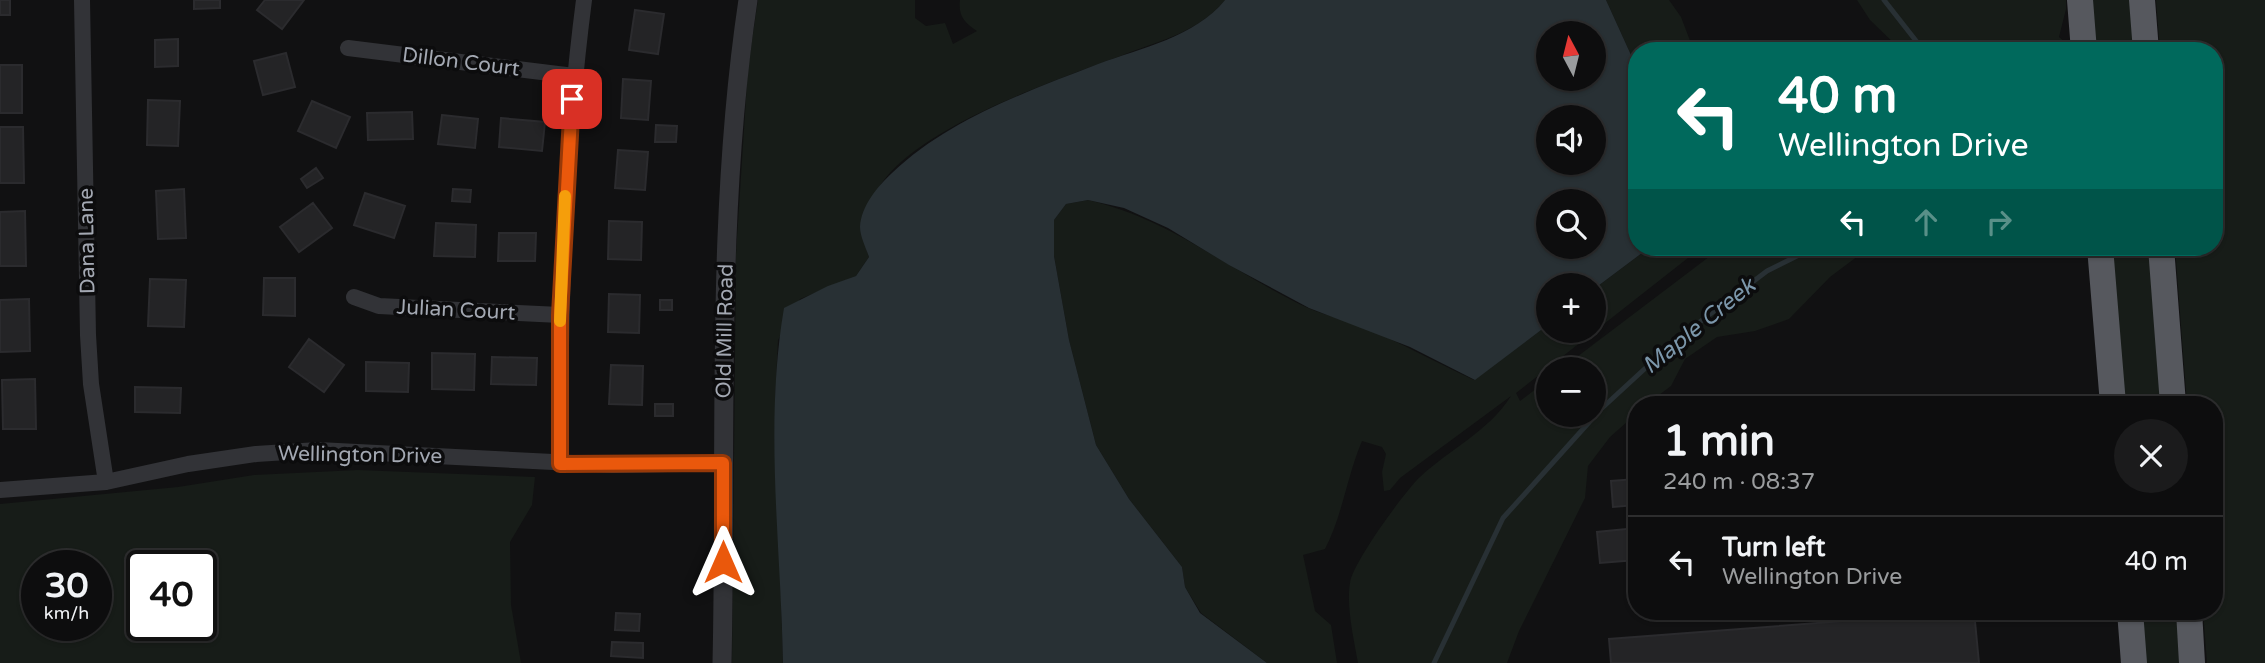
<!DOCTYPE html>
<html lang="en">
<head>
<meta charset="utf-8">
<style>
  :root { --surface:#0d0d0e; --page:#1b1b1c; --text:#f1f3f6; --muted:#9a9c9e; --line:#2d2d2e }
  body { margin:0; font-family:"Varela Round",sans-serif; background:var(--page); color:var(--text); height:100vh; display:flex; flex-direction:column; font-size:26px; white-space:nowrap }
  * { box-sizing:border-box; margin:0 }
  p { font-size:23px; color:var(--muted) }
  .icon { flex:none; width:38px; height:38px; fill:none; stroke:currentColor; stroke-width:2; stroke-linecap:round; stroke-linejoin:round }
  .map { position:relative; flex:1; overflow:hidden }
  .details { position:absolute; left:1628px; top:396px; width:595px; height:224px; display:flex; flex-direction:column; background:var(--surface); border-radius:28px; box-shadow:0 2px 5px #0004,0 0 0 2px var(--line) }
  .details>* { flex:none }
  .banner { position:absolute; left:1628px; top:42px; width:595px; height:214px; border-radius:28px; box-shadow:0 2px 5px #0004,0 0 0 2px var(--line); background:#00695c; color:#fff; overflow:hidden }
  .needle { width:46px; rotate:353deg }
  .fabs { position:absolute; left:1536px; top:21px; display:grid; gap:14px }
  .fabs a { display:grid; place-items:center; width:70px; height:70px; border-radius:50%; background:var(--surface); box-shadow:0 2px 5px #0004,0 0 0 2px var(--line); font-size:35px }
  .speed { position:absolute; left:21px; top:550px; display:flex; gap:14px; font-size:35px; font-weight:700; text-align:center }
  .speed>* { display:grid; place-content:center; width:91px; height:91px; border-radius:50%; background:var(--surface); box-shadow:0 2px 5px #0004,0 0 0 2px var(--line); line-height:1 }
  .speed small { font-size:18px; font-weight:400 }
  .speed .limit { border:4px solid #111; border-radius:10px; background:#fff; color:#111 }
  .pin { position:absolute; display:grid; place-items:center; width:60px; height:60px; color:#fff; margin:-30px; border-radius:14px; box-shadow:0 4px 10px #0006 }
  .me { position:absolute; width:77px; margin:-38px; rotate:0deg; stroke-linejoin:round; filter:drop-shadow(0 0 5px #0008) }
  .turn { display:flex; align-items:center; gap:24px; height:147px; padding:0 35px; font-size:32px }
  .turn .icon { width:91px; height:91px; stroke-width:2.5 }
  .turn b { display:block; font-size:49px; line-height:60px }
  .lanes { display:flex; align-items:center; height:66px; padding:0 35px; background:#0003; justify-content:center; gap:35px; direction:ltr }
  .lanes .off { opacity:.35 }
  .round { display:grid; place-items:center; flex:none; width:74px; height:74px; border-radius:37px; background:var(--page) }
  .summary { display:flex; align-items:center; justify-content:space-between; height:119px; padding:0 35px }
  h1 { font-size:42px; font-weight:700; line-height:52px }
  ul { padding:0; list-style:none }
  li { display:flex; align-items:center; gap:21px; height:91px; padding:0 35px; border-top:2px solid var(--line) }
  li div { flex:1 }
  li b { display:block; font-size:26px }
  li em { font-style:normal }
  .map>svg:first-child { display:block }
</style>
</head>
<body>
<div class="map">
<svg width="2265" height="663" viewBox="0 0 2265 663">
  <rect width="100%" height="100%" fill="#111112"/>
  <path fill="#171c18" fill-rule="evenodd" d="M758 0H915V18L926 26 945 23 953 44 977 31C964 23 958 15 960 0H1225C1201 30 1163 40 1128 53 1060 79 929 122 884 180 874 193 868 212 860 227L869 257 856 276 800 299 778 340 775 402 783 663H732L736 254 748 67Z
    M1606 0H1669L1681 17 1694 51H1636V66Z
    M1857 0H2066V9L2059 37 2068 45 2069 51H1902L1870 20Z
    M2091 0H2130L2134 51H2095Z
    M2156 0H2265V663H2207L2203 611H2214V404H2187L2175 247H2214V51H2160Z
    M1088 200C1173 220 1231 272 1308 308 1326 316 1346 319 1364 327 1401 343 1437 363 1474 380L1549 324V331H1594V289L1650 247H1702L1516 393 1520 401 1549 379V415H1594V369H1561L1722 247H1870L1830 277 1789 319 1755 331 1717 337 1685 359 1671 386 1647 404H1636V414L1610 437 1588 466 1585 498 1519 631 1507 663H1358C1354 640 1346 606 1350 583 1352 564 1404 492 1420 477 1450 449 1488 432 1511 396L1400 478 1390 490 1384 491 1382 472 1386 454 1382 447 1362 441C1347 476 1343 514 1325 549L1303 555 1315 611 1331 625 1337 663H1267L1201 613 1185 587 1182 567 1129 499 1096 445 1069 340 1054 256V220L1066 204Z
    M2111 247H2150L2162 404H2124Z
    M358 470 535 477 532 505 510 542 511 605 521 663H0V504L178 487 254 475ZM37 565H96V625H37ZM142 565H201V625H142Z
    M2141 611H2178L2182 663H2145Z"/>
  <path fill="#283034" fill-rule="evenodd" d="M1225 0H1606L1636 66V247H1650L1594 289V285H1549V324L1475 380 1410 347 1309 308 1229 265 1168 228 1124 208 1088 200 1066 204 1054 220V256L1069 340 1096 445 1129 499 1182 567 1185 587 1200 613 1267 663H783C781 546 764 424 784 308L828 286 856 276 869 257C866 248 860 236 860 227 861 206 878 186 892 173 949 119 1026 92 1098 64 1141 48 1195 37 1225 0ZM1549 33H1594V79H1549ZM1549 117H1594V163H1549ZM1594 201V247H1549V201Z"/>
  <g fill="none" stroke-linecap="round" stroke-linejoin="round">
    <path stroke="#283034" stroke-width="5" d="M1884 0 1924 51
      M1434 663 1503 518 1601 409 1676 340 1767 271 1815 247"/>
  </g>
  <path fill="#242426" stroke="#2b2b2e" stroke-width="2" d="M0 0H10V15H0Z
    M194 0H220V8L194 9Z
    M265 0H304L282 29 257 10Z
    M635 10 664 14 658 54 629 50Z
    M178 39V66L155 67V40Z
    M286 53 295 87 263 95 254 61Z
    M0 65H22V113H0Z
    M623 79 651 81 648 120 621 118Z
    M148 100 180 101 178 146 147 145Z
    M312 101 350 117 336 148 298 131Z
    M412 112 413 139 368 140 367 113Z
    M442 115 478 119 475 148 438 144Z
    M501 118 545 122 542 151 499 147Z
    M656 125 677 126 676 142H655Z
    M0 127H23L24 183H0Z
    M618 150 648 152 645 190 615 188Z
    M316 168 323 178 307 188 301 179Z
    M184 189 186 238 158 239 156 191Z
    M453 189 471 190 470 202 452 201Z
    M365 193 405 206 394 238 354 225Z
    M313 203 332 228 299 252 280 227Z
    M25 211 26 266H0V212Z
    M609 221 642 222 641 260 608 259Z
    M436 223 476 225 475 257 434 256Z
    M499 233H536L535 261H498Z
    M264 278H295V316L263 315Z
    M150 279 186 280 184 327 148 326Z
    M609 294 640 295 639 333 608 332Z
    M29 299 30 351 0 352V300Z
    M660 300H672V310H660Z
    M309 339 344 365 324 392 289 367Z
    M432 353 475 354 474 390 432 389Z
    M492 357 537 358 536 385 491 384Z
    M366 362 409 363 408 392 366 391Z
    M611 365 643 366 642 405 609 404Z
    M35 379 36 429H3L2 380Z
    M135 387 181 388 180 413 135 412Z
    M655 404H673V416H655Z
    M1636 479V505L1613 507 1611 481Z
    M1636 528V560L1600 563 1597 532Z
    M1974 611 1979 663H1611L1609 639Z
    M616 613 640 614 639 631 615 630Z
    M612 642 643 643V658L611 656Z"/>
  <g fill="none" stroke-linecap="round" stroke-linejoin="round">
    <path stroke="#323337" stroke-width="16" d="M82 0 88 335 91 384 106 482
      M348 48 574 76
      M354 297 379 306 560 315
      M560 464C560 308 564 154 584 0
      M0 490 106 482 188 464 256 454 318 450 613 465 723 463"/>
    <path stroke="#323337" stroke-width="19" d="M722 663C727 442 715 220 748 0"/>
    <path stroke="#56585e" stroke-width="26" d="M2080 0 2084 51
      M2142 0 2146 51
      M2100 247 2113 404
      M2161 247 2173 404
      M2130 611 2134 663
      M2189 611 2192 663"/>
  </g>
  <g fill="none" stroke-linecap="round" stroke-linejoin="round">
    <defs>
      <path id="route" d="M572 99 560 315V464L723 463V562"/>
    </defs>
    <use href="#route" stroke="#983908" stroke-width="18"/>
    <use href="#route" stroke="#ea580c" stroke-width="12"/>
    <path stroke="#f59e0b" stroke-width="12" d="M560 321 565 196"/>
  </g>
  <g text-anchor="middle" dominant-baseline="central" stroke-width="7" stroke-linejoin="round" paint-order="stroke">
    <g font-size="21" fill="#a3a8b2" stroke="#0c0c0d">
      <text transform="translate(461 62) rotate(7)">Dillon Court</text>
      <text transform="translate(87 241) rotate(-91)">Dana Lane</text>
      <text transform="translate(456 310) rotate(3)">Julian Court</text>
      <text transform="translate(725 331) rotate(-89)">Old Mill Road</text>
      <text transform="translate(360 455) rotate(1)">Wellington Drive</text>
    </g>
    <g font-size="23" font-style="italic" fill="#7c97ab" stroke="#0c0c0d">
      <text transform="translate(1699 326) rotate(-39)">Maple Creek</text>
    </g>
  </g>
</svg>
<div class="fabs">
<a><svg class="needle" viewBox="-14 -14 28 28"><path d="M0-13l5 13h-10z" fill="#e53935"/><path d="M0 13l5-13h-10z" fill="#9a9c9e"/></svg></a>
<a><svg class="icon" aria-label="sound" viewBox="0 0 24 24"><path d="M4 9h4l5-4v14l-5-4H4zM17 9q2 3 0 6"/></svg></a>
<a><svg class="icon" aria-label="search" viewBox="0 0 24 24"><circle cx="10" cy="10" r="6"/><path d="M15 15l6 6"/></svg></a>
<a>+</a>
<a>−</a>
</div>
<div class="speed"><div>30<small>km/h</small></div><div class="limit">40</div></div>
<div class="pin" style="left:572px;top:99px;background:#d93025"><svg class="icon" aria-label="arrive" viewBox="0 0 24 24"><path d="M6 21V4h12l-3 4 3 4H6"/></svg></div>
<svg class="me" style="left:723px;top:562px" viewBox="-20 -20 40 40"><path d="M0-17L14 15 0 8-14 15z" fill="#ea580c" stroke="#fff" stroke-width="4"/></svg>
<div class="banner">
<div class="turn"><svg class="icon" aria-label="left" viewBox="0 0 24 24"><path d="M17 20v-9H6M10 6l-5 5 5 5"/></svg><div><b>40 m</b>Wellington Drive</div></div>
<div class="lanes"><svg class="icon" aria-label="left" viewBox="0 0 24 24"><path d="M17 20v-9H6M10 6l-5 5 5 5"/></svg><svg class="icon off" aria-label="ahead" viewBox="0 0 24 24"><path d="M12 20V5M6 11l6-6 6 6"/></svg><svg class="icon off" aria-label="right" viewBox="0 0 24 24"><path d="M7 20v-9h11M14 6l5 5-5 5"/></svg></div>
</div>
<section class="details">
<div class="summary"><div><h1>1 min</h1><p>240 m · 08:37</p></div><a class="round"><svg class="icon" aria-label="close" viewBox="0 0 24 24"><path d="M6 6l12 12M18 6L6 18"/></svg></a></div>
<ul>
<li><svg class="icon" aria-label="left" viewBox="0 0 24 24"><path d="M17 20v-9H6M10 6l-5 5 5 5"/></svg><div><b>Turn left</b><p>Wellington Drive</p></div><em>40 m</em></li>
</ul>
</section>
</div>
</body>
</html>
